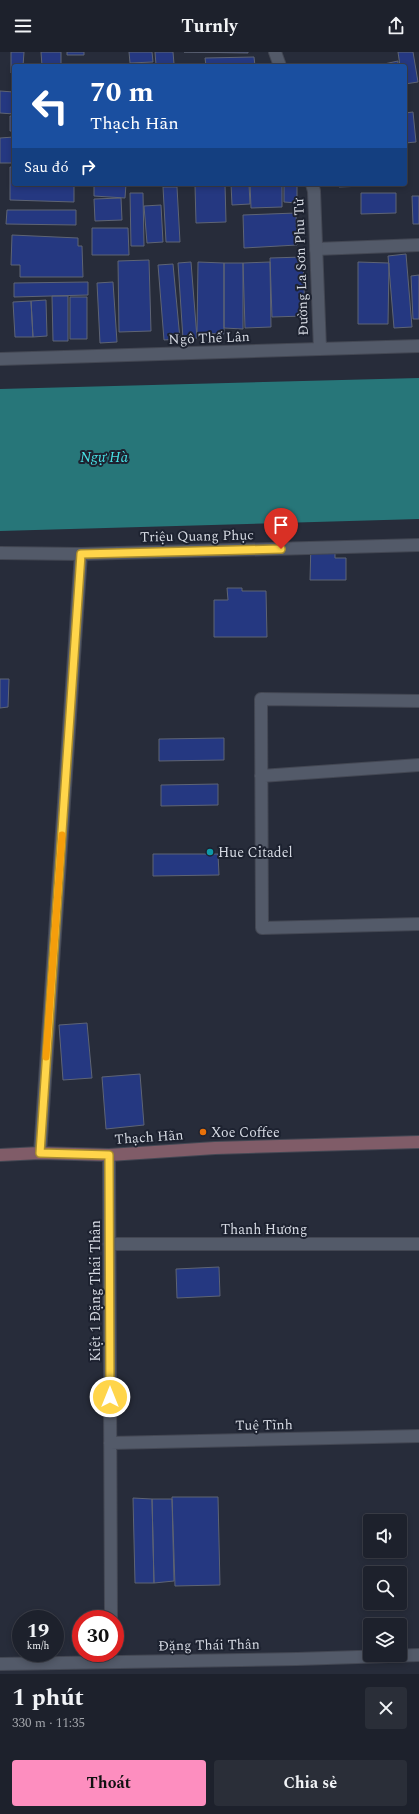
<!DOCTYPE html>
<html lang="vi">
<head>
<meta charset="utf-8">
<style>
  :root { --surface:#1d212c; --page:#2a2e38; --text:#f1f3f6; --muted:#a0a3a9; --line:#3b3e48; --accent:#fd8ebf }
  body { margin:0; font-family:Spectral,serif; background:var(--page); color:var(--text); height:100vh; display:flex; flex-direction:column; font-size:15px; white-space:nowrap }
  * { box-sizing:border-box; margin:0 }
  p { font-size:13px; color:var(--muted) }
  .icon { flex:none; width:22px; height:22px; fill:none; stroke:currentColor; stroke-width:2; stroke-linecap:round; stroke-linejoin:round }
  .map { position:relative; height:1622px; overflow:hidden }
  .side { display:flex; flex-direction:column; background:var(--surface); flex:1 }
  .side>* { flex:none }
  .guide { position:absolute; left:12px; top:12px; width:395px; height:122px; border-radius:4px; box-shadow:0 2px 6px #0003,0 0 0 1px var(--line); background:#1a4fa0; color:#fff; overflow:hidden }
  .tools { position:absolute; left:363px; top:1462px; display:grid; gap:8px }
  .tools a { display:grid; place-items:center; width:44px; height:44px; border-radius:4px; background:var(--surface); box-shadow:0 2px 6px #0003,0 0 0 1px var(--line); font-size:20px }
  .speed { position:absolute; left:12px; top:1558px; display:flex; gap:8px; font-size:20px; font-weight:700; text-align:center }
  .speed>* { display:grid; place-content:center; width:52px; height:52px; border-radius:50%; background:var(--surface); box-shadow:0 2px 6px #0003,0 0 0 1px var(--line); line-height:1 }
  .speed small { font-size:10px; font-weight:400 }
  .speed .limit { border:6px solid #d22; background:#fff; color:#111 }
  .pin { position:absolute; display:grid; place-items:center; width:34px; height:34px; color:#fff; margin:-41px -17px; border-radius:50% 50% 50% 0; rotate:-45deg; box-shadow:0 0 4px #0007 }
  .pin .icon { rotate:45deg }
  .me { position:absolute; width:44px; margin:-22px; rotate:0deg; stroke-linejoin:round; filter:drop-shadow(0 0 3px #0008) }
  .turn { display:flex; align-items:center; gap:14px; height:84px; padding:0 12px; font-size:18px }
  .turn .icon { width:52px; height:52px; stroke-width:2.5 }
  .turn b { display:block; font-size:28px; line-height:34px }
  .then { display:flex; align-items:center; height:38px; padding:0 12px; background:#0003; gap:8px; font-size:15px }
  .round { display:grid; place-items:center; flex:none; width:42px; height:42px; border-radius:4px; background:var(--page) }
  .headline { display:flex; align-items:center; justify-content:space-between; height:68px; padding:0 12px }
  h1 { font-size:24px; font-weight:700; line-height:30px }
  .cta { display:flex; gap:8px; margin-top:auto; padding:8px 12px }
  .cta a { flex:1; height:46px; border-radius:4px; background:var(--accent); color:#111; font-size:16px; font-weight:700; line-height:46px; text-align:center }
  .cta a+a { background:var(--page); color:var(--text) }
  header { display:flex; justify-content:space-between; align-items:center; height:52px; padding:0 12px; background:var(--surface); font-size:18px; font-weight:700 }
  .map>svg:first-child { display:block }
</style>
</head>
<body>
<header><svg class="icon" aria-label="menu" viewBox="0 0 24 24"><path d="M4 6h16M4 12h16M4 18h16"/></svg>Turnly<svg class="icon" aria-label="share" viewBox="0 0 24 24"><path d="M12 15V3M7 8l5-5 5 5M5 13v7h14v-7"/></svg></header>
<div class="map">
<svg width="419" height="1622" viewBox="0 0 419 1622">
  <rect width="100%" height="100%" fill="#272c3a"/>
  <path fill="#277679" d="M419 326V467L0 479V337Z"/>
  <path fill="#253881" stroke="#5e6474" d="M11 0H24L23 14H14V21H11Z
    M41 0H61V14H42Z
    M67 0H84V3H67Z
    M129 0H152L153 10 130 11Z
    M155 0H173L174 12 156 13Z
    M184 0H248V1Z
    M398 0H413L418 30 405 32V14H400Z
    M254 5 255 14H206L205 6Z
    M398 9V14H384V12Z
    M0 39 14 40V62L0 61Z
    M413 60 416 90 405 91V61Z
    M10 64H14V79H10Z
    M14 85V111H0V86Z
    M10 115H14V132H74V150L10 148Z
    M94 132H126L125 146 94 144Z
    M225 132 226 170 196 171 195 133Z
    M231 132H249L250 152 232 153Z
    M250 132H282V155L251 156Z
    M284 132H297V151L284 150Z
    M339 132H389V133L339 135Z
    M163 135H177L180 190H166Z
    M130 141H143L144 194H131Z
    M361 141H396V161L361 162Z
    M412 144H419V172H413Z
    M121 146 122 168 95 169 94 147Z
    M161 153 163 190 147 191 144 154Z
    M7 158H76V173L6 172Z
    M296 161 297 193 244 196 243 163Z
    M92 176H128L129 203H92Z
    M12 183 78 186V194H82L83 225H20V213H11Z
    M406 202 412 275 394 276 388 204Z
    M303 205 305 264 272 265 270 206Z
    M149 208 151 279 119 280 118 209Z
    M191 210 197 286 183 287 178 211Z
    M198 210 224 211V282L197 281Z
    M270 210 271 275 245 276 243 211Z
    M358 210 389 211 388 272H358Z
    M224 211H243V277L224 276Z
    M173 212 180 287 164 288 158 213Z
    M419 223V267H413L411 224Z
    M88 230V243L14 245V231Z
    M113 230 117 290 100 291 97 231Z
    M52 244H68V289H53Z
    M70 245H87V287H70Z
    M46 248 47 284 33 285 31 249Z
    M31 249 33 285H15L13 250Z
    M311 490H335V506H346V528H310Z
    M227 536H242V539H266L267 585H214V548H228Z
    M0 627H9L8 655 0 656Z
    M224 686V708L159 709V687Z
    M218 732V753L161 754V733Z
    M153 802H218L219 823 153 824Z
    M87 971 92 1026 63 1028 59 973Z
    M140 1022 144 1073 106 1077 102 1025Z
    M219 1215 220 1244 177 1246 176 1217Z
    M172 1445H218L220 1533 175 1534Z
    M133 1446 152 1447 154 1531H135Z
    M152 1447H172L174 1529 154 1531Z"/>
  <g fill="none" stroke-linecap="round" stroke-linejoin="round">
    <defs>
      <path id="lane" d="M316 197 419 193"/>
      <path id="street" d="M275 0 280 14
        M312 132 314 139 320 297
        M0 307 419 294
        M0 501 81 502 419 493
        M419 649 261 647 262 876 419 872
        M261 724 419 713
        M40 1101 81 502
        M109 1103 111 1567
        M109 1192H419
        M110 1391 419 1384
        M0 1612 297 1607 419 1603"/>
      <path id="secondary" d="M0 1103 40 1101 109 1103 215 1096 419 1090"/>
    </defs>
    <use href="#lane" stroke="#434753" stroke-width="14"/>
    <use href="#street" stroke="#434753" stroke-width="14"/>
    <use href="#secondary" stroke="#434753" stroke-width="14"/>
    <use href="#lane" stroke="#535a69" stroke-width="12"/>
    <use href="#street" stroke="#535a69" stroke-width="12"/>
    <use href="#secondary" stroke="#805c68" stroke-width="12"/>
  </g>
  <g fill="none" stroke-linecap="round" stroke-linejoin="round">
    <defs>
      <path id="route" d="M110 1345 109 1103 40 1101 81 502 281 497"/>
    </defs>
    <use href="#route" stroke="#a68a30" stroke-width="10"/>
    <use href="#route" stroke="#ffd54a" stroke-width="7"/>
    <path stroke="#f59e0b" stroke-width="7" d="M46 1005 62 783"/>
  </g>
  <circle fill="#0f9aa8" stroke="#1d2230" stroke-width="1.5" cx="210" cy="800" r="4"/>
  <circle fill="#e8710a" stroke="#1d2230" stroke-width="1.5" cx="203" cy="1080" r="4"/>
  <g text-anchor="middle" dominant-baseline="central" stroke-width="4" stroke-linejoin="round" paint-order="stroke">
    <g font-size="14" fill="#d6dae3" stroke="#1d2230">
      <text transform="translate(301 215) rotate(-92)">Đường La Sơn Phu Tử</text>
      <text transform="translate(209 286) rotate(-2)">Ngô Thế Lân</text>
      <text transform="translate(197 484) rotate(-1)">Triệu Quang Phục</text>
      <text transform="translate(149 1085) rotate(-4)">Thạch Hãn</text>
      <text x="264" y="1177">Thanh Hương</text>
      <text transform="translate(95 1239) rotate(-90)">Kiệt 1 Đặng Thái Thân</text>
      <text transform="translate(264 1373) rotate(-1)">Tuệ Tĩnh</text>
      <text transform="translate(209 1593) rotate(-1)">Đặng Thái Thân</text>
    </g>
    <g font-size="14" fill="#d6dae3" stroke="#1d2230" text-anchor="start">
      <text x="218" y="800">Hue Citadel</text>
      <text x="211" y="1080">Xoe Coffee</text>
    </g>
    <g font-size="15" font-style="italic" fill="#48e0e4" stroke="#1d2230">
      <text x="104" y="405">Ngự Hà</text>
    </g>
  </g>
</svg>
<div class="tools">
<a><svg class="icon" aria-label="sound" viewBox="0 0 24 24"><path d="M4 9h4l5-4v14l-5-4H4zM17 9q2 3 0 6"/></svg></a>
<a><svg class="icon" aria-label="search" viewBox="0 0 24 24"><circle cx="10" cy="10" r="6"/><path d="M15 15l6 6"/></svg></a>
<a><svg class="icon" aria-label="layers" viewBox="0 0 24 24"><path d="M12 4l9 5-9 5-9-5zM3 14l9 5 9-5"/></svg></a>
</div>
<div class="speed"><div>19<small>km/h</small></div><div class="limit">30</div></div>
<div class="pin" style="left:281px;top:497px;background:#d93025"><svg class="icon" aria-label="arrive" viewBox="0 0 24 24"><path d="M6 21V4h12l-3 4 3 4H6"/></svg></div>
<svg class="me" style="left:110px;top:1345px" viewBox="-20 -20 40 40"><circle r="17" fill="#ffd54a" stroke="#fff" stroke-width="3"/><path d="M0-11L8 9 0 5-8 9z" fill="#fff"/></svg>
<div class="guide">
<div class="turn"><svg class="icon" aria-label="left" viewBox="0 0 24 24"><path d="M17 20v-9H6M10 6l-5 5 5 5"/></svg><div><b>70 m</b>Thạch Hãn</div></div>
<div class="then">Sau đó<svg class="icon" aria-label="right" viewBox="0 0 24 24"><path d="M7 20v-9h11M14 6l5 5-5 5"/></svg></div>
</div>
</div>
<section class="side">
<div class="headline"><div><h1>1 phút</h1><p>330 m · 11:35</p></div><a class="round"><svg class="icon" aria-label="close" viewBox="0 0 24 24"><path d="M6 6l12 12M18 6L6 18"/></svg></a></div>
<div class="cta"><a>Thoát</a><a>Chia sẻ</a></div>
</section>
</body>
</html>
